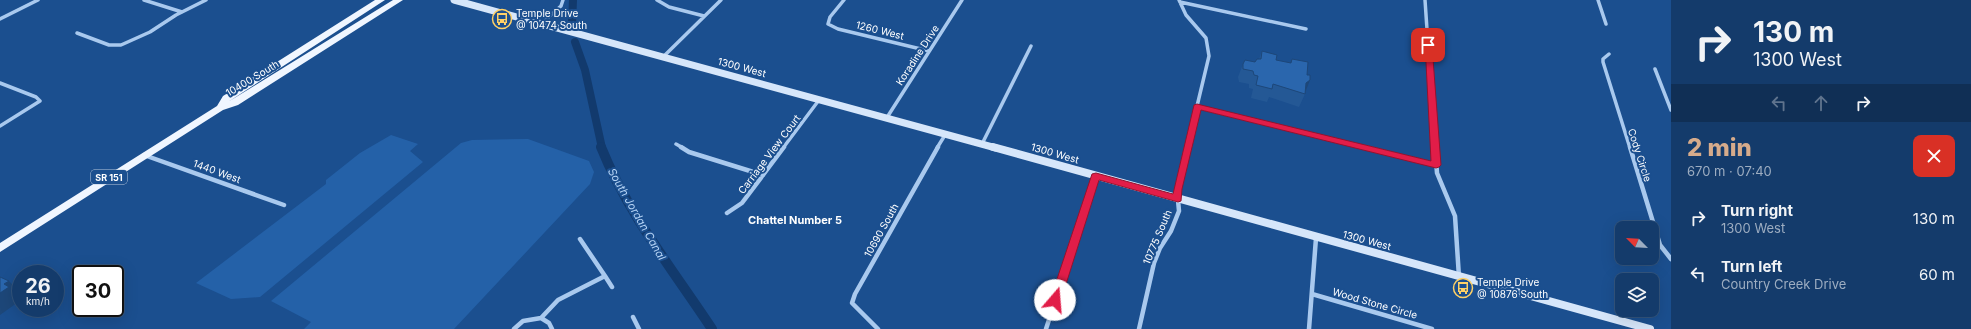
<!DOCTYPE html>
<html lang="en">
<head>
<meta charset="utf-8">
<style>
  :root { --surface:#143b6b; --page:#1d4271; --text:#f1f3f6; --muted:#9dadc1; --line:#33557e; --accent:#d6ab8b }
  body { margin:0; font-family:Inter,sans-serif; background:var(--page); color:var(--text); height:100vh; display:flex; flex-direction:column; font-size:15px; white-space:nowrap }
  * { box-sizing:border-box; margin:0 }
  p { font-size:13px; color:var(--muted) }
  .icon { flex:none; width:22px; height:22px; fill:none; stroke:currentColor; stroke-width:2; stroke-linecap:round; stroke-linejoin:round }
  .map { position:relative; flex:1; overflow:hidden }
  .panel { display:flex; flex-direction:column; background:var(--surface); width:300px }
  .panel>* { flex:none }
  .top-card { background:#143b6b; color:var(--text); overflow:hidden }
  .needle { width:26px; rotate:294deg }
  .buttons { position:absolute; left:1615px; top:221px; display:grid; gap:8px }
  .buttons a { display:grid; place-items:center; width:44px; height:44px; border-radius:8px; background:var(--surface); box-shadow:0 4px 16px #0002,0 0 0 1px var(--line); font-size:20px }
  .speed { position:absolute; left:12px; top:265px; display:flex; gap:8px; font-size:20px; font-weight:700; text-align:center }
  .speed>* { display:grid; place-content:center; width:52px; height:52px; border-radius:50%; background:var(--surface); box-shadow:0 4px 16px #0002,0 0 0 1px var(--line); line-height:1 }
  .speed small { font-size:10px; font-weight:400 }
  .speed .limit { border:2px solid #111; border-radius:6px; background:#fff; color:#111 }
  .pin { position:absolute; display:grid; place-items:center; width:34px; height:34px; color:#fff; margin:-17px; border-radius:8px; box-shadow:0 2px 6px #0006 }
  .me { position:absolute; width:44px; margin:-22px; rotate:18deg; stroke-linejoin:round; filter:drop-shadow(0 0 3px #0008) }
  .turn { display:flex; align-items:center; gap:14px; height:84px; padding:0 16px; font-size:18px }
  .turn .icon { width:52px; height:52px; stroke-width:2.5 }
  .turn b { display:block; font-size:28px; line-height:34px }
  .lanes { display:flex; align-items:center; height:38px; padding:0 16px; background:#0003; justify-content:center; gap:20px; direction:ltr }
  .lanes .off { opacity:.35 }
  .round { display:grid; place-items:center; flex:none; width:42px; height:42px; border-radius:8px; background:var(--page) }
  .overview { display:flex; align-items:center; justify-content:space-between; height:68px; padding:0 16px }
  h1 { font-size:24px; font-weight:800; line-height:30px; color:var(--accent) }
  ul { padding:0; list-style:none }
  li { display:flex; align-items:center; gap:12px; height:56px; padding:0 16px }
  li div { flex:1 }
  li b { display:block; font-size:15px }
  li em { font-style:normal }
  main { display:flex; flex:1; min-height:0 }
  .map>svg:first-child { display:block }
</style>
</head>
<body>
<main>
<div class="map">
<svg width="1671" height="329" viewBox="0 0 1671 329">
  <rect width="100%" height="100%" fill="#1b4f8f"/>
  <path fill="#2461a8" d="M391 135 418 144 410 151 423 162 260 297 231 299 196 283 326 184V180L360 153Z
    M528 139 589 161 594 172 590 184 454 329H304L311 322 271 301 461 143 472 140Z"/>
  <g fill="none" stroke-linecap="round" stroke-linejoin="round">
    <path stroke="#123a6d" stroke-width="8" d="M572 23 573 0
      M575 42 585 70 602 148"/>
    <path stroke="#123a6d" stroke-width="10" d="M601 147C628 214 673 270 712 329"/>
    <path stroke="#a9c9ee" stroke-width="3.5" d="M144 0 182 12
      M657 0 669 7 704 16
      M844 0 830 17 828 24 838 29 929 51
      M1179 0 1186 15 1206 38 1209 56 1187 148
      M1425 0 1435 148
      M1598 0 1606 24
      M1180 2 1306 29
      M0 19 38 0
      M542 23 561 6 563 0
      M77 33 109 45H121L150 32 176 15 206 0
      M1609 54 1603 59V62L1630 148
      M663 57 721 0
      M1655 69 1671 110
      M0 83 36 97 40 101 0 126
      M1197 107 1367 148
      M886 119 962 0
      M676 144 683 148
      M982 144 1031 46
      M783 148 819 100
      M937 148 945 135"/>
    <path stroke="#a9c9ee" stroke-width="4.5" d="M681 147 689 152 763 175
      M1363 147 1436 165
      M1435 147 1437 173 1455 216 1459 277
      M1630 147 1660 245 1671 259
      M144 155 284 205
      M727 213 742 203 784 147
      M605 276 612 287
      M1312 294 1432 329
      M633 317 639 329
      M541 318 558 300 605 276 580 239
      M541 318 549 323 552 329
      M514 329 523 321 541 318
      M878 329 852 303 855 294 938 147
      M1046 329 1096 176
      M1139 329 1154 263 1160 248 1171 231 1179 211 1177 189 1187 147
      M1309 329 1316 238"/>
    <path stroke="#d6e6fa" stroke-width="7" d="M454 0 996 148"/>
    <path stroke="#d6e6fa" stroke-width="8" d="M993 147 1650 329"/>
    <path fill="#f0f6ff" fill-rule="evenodd" d="M375 0H385L228 102 393 0H403L238 105 223 110 0 252V243L217 106 223 96Z"/>
  </g>
  <path fill="#245895" d="M1262 51 1276 60 1291 63 1292 59 1305 92V94L1299 107 1269 97 1267 102 1251 98 1253 89 1249 88V84L1239 82 1238 77 1243 64 1255 62 1259 59Z"/>
  <path fill="#1d4779" d="M1310 80 1305 93 1306 83Z
    M9 281 21 294 18 297 21 300 0 315V293L4 284Z"/>
  <path fill="#2a66ad" stroke="#1d4779" d="M1262 51 1277 55 1276 60 1291 63 1292 59 1308 62 1307 75H1310V80L1306 83 1305 94 1273 84 1272 89 1256 85 1258 76 1254 75 1253 71 1243 69V64L1245 60 1255 62 1257 59H1261Z
    M0 277 9 281 4 284 9 287 0 293Z"/>
  <path fill="#e11d48" stroke="#92132f" d="M1425 43 1432 45 1441 165 1439 167 1436 168 1201 110 1182 189 1181 201 1178 202 1099 180 1061 300 1059 303H1052L1050 300 1092 174 1096 173 1173 194 1194 105 1197 104 1431 161Z"/>
  <defs>
    <symbol id="bus-ring" viewBox="-11 -11 22 22"><circle r="9.5" fill="#1b4f8f" stroke="#ffd166" stroke-width="1.5"/><path d="M-5-6H5V4H4V6H2V4H-2V6H-4V4H-5ZM-3.5-4V0h7V-4ZM-3.5 1.2v1.5H-2V1.2ZM2 1.2v1.5H3.5V1.2Z" fill="#ffd166"/></symbol>
  </defs>
  <g fill-rule="evenodd">
    <use href="#bus-ring" x="491" y="8" width="22" height="22"/>
    <use href="#bus-ring" x="1452" y="277" width="22" height="22"/>
  </g>
  <g text-anchor="middle" dominant-baseline="central" stroke-width="4" stroke-linejoin="round" paint-order="stroke">
    <rect fill="#1b4f8f" stroke="#bbcadd" stroke-width="1" x="91" y="170" width="36" height="14" rx="3"/>
    <g font-size="9" font-weight="bold" fill="#fff">
      <text x="109" y="177">SR 151</text>
    </g>
    <g font-size="10" fill="#fff" stroke="#1b4f8f" text-anchor="start">
      <text x="516" y="13">Temple Drive<tspan x="516" dy="12">@ 10474 South</tspan></text>
      <text x="1477" y="282">Temple Drive<tspan x="1477" dy="12">@ 10876 South</tspan></text>
    </g>
    <g font-size="10" fill="#fff" stroke="#1b4f8f">
      <text transform="translate(880 30) rotate(14)">1260 West</text>
      <text transform="translate(917 55) rotate(-57)">Koradine Drive</text>
      <text transform="translate(742 67) rotate(15)">1300 West</text>
      <text transform="translate(252 78) rotate(-31)">10400 South</text>
      <text transform="translate(1055 153) rotate(16)">1300 West</text>
      <text transform="translate(769 154) rotate(-53)">Carriage View Court</text>
      <text transform="translate(1640 155) rotate(72)">Cody Circle</text>
      <text transform="translate(217 171) rotate(20)">1440 West</text>
      <text transform="translate(881 230) rotate(-61)">10690 South</text>
      <text transform="translate(1157 237) rotate(-67)">10775 South</text>
      <text transform="translate(1367 240) rotate(15)">1300 West</text>
      <text transform="translate(1375 303) rotate(16)">Wood Stone Circle</text>
    </g>
    <g font-size="11" font-style="italic" fill="#b5d3f5" stroke="#1b4f8f">
      <text transform="translate(637 214) rotate(60)">South Jordan Canal</text>
    </g>
    <g font-size="11" font-weight="bold" fill="#fff" stroke="#1b4f8f">
      <text x="795" y="220">Chattel Number 5</text>
    </g>
  </g>
</svg>
<div class="buttons">
<a><svg class="needle" viewBox="-14 -14 28 28"><path d="M0-13l5 13h-10z" fill="#e53935"/><path d="M0 13l5-13h-10z" fill="#9dadc1"/></svg></a>
<a><svg class="icon" aria-label="layers" viewBox="0 0 24 24"><path d="M12 4l9 5-9 5-9-5zM3 14l9 5 9-5"/></svg></a>
</div>
<div class="speed"><div>26<small>km/h</small></div><div class="limit">30</div></div>
<div class="pin" style="left:1428px;top:45px;background:#d93025"><svg class="icon" aria-label="arrive" viewBox="0 0 24 24"><path d="M6 21V4h12l-3 4 3 4H6"/></svg></div>
<svg class="me" style="left:1055px;top:300px" viewBox="-20 -20 40 40"><circle r="19" fill="#fff"/><path d="M0-13L10 11 0 6-10 11z" fill="#e11d48"/></svg>
</div>
<section class="panel">
<div class="top-card">
<div class="turn"><svg class="icon" aria-label="right" viewBox="0 0 24 24"><path d="M7 20v-9h11M14 6l5 5-5 5"/></svg><div><b>130 m</b>1300 West</div></div>
<div class="lanes"><svg class="icon off" aria-label="left" viewBox="0 0 24 24"><path d="M17 20v-9H6M10 6l-5 5 5 5"/></svg><svg class="icon off" aria-label="ahead" viewBox="0 0 24 24"><path d="M12 20V5M6 11l6-6 6 6"/></svg><svg class="icon" aria-label="right" viewBox="0 0 24 24"><path d="M7 20v-9h11M14 6l5 5-5 5"/></svg></div>
</div>
<div class="overview"><div><h1>2 min</h1><p>670 m · 07:40</p></div><a class="round" style="background:#d93025;color:#fff"><svg class="icon" aria-label="close" viewBox="0 0 24 24"><path d="M6 6l12 12M18 6L6 18"/></svg></a></div>
<ul>
<li><svg class="icon" aria-label="right" viewBox="0 0 24 24"><path d="M7 20v-9h11M14 6l5 5-5 5"/></svg><div><b>Turn right</b><p>1300 West</p></div><em>130 m</em></li>
<li><svg class="icon" aria-label="left" viewBox="0 0 24 24"><path d="M17 20v-9H6M10 6l-5 5 5 5"/></svg><div><b>Turn left</b><p>Country Creek Drive</p></div><em>60 m</em></li>
</ul>
</section>
</main>
</body>
</html>
